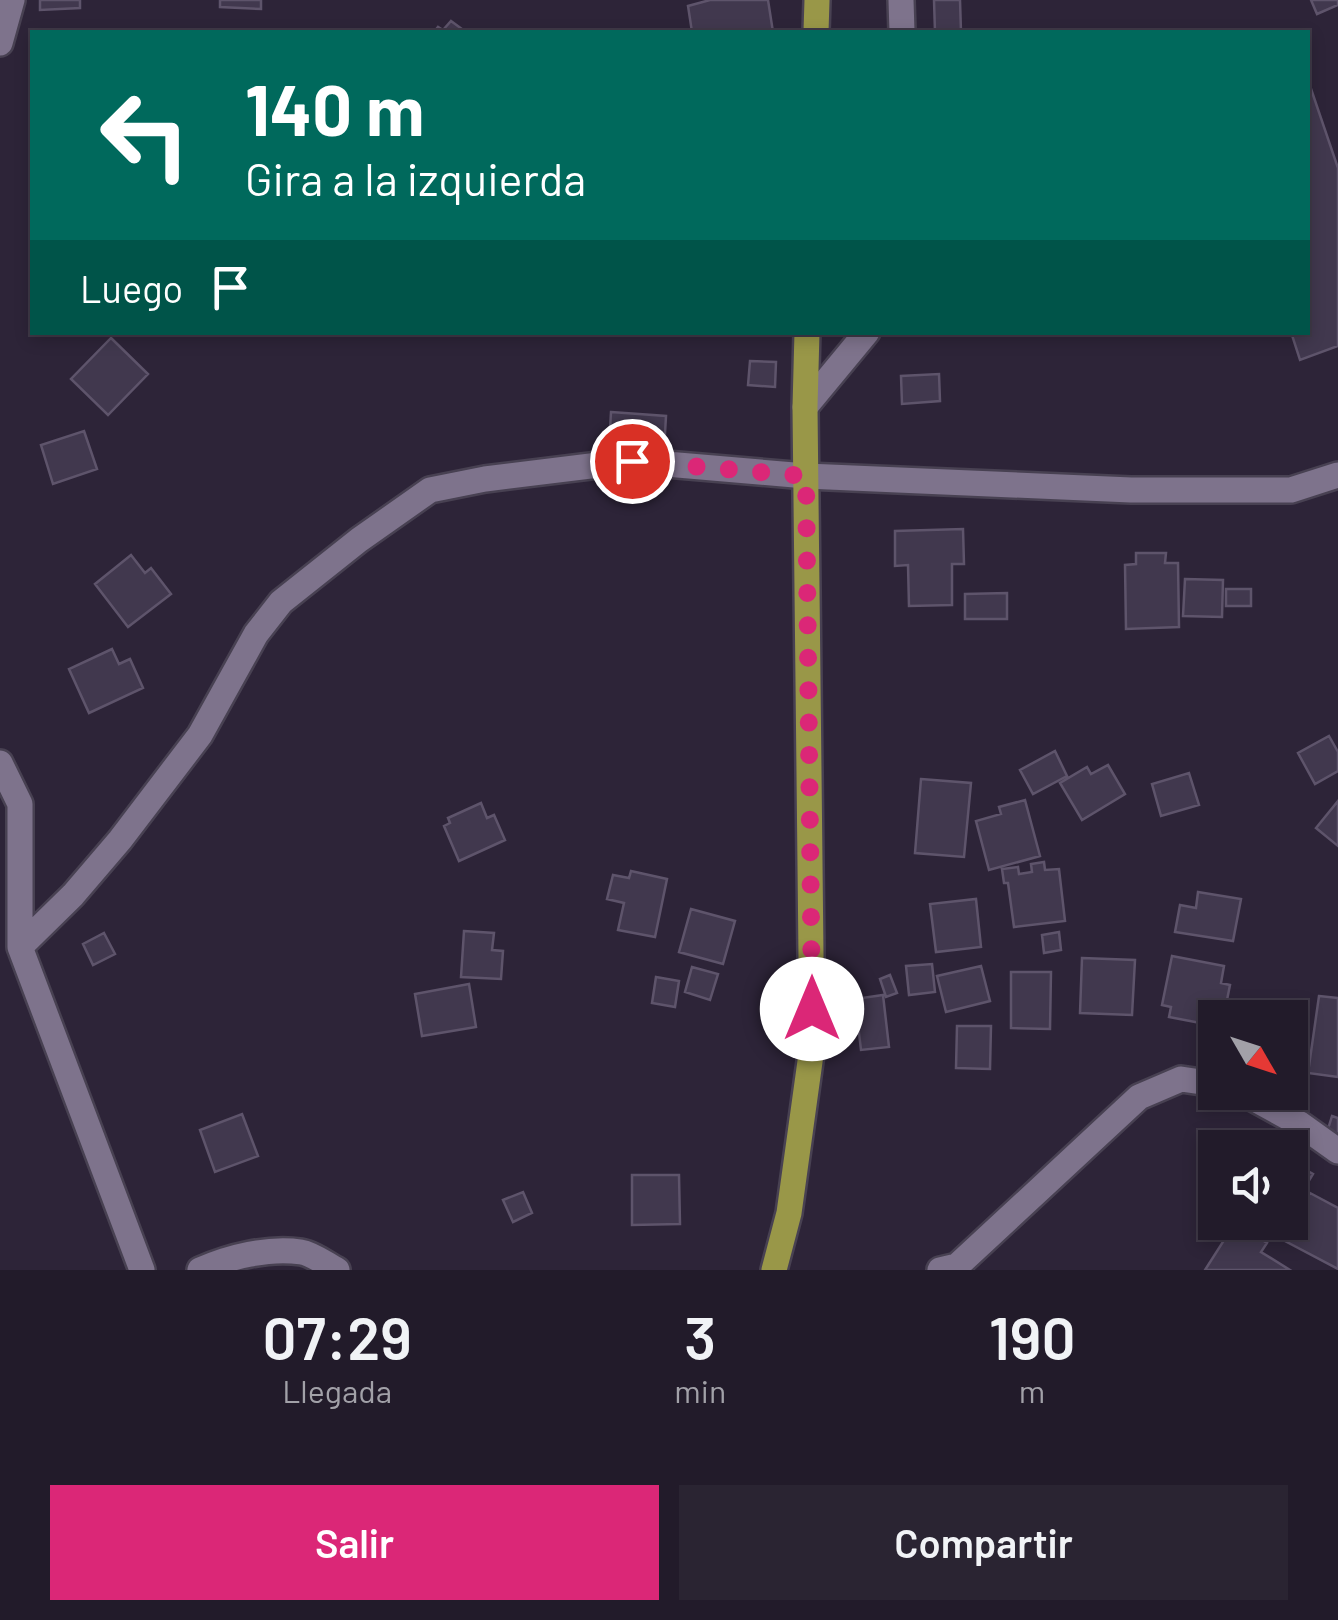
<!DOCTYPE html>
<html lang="es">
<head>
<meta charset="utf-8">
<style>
  :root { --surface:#221b2a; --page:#2a2432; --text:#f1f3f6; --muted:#a2a1a8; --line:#3f3947; --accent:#db2777 }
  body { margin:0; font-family:Barlow,sans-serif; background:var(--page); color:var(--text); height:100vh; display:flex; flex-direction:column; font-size:38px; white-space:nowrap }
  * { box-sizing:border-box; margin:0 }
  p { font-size:32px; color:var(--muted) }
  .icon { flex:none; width:55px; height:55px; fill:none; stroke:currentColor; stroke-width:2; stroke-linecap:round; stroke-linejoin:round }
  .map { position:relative; height:1270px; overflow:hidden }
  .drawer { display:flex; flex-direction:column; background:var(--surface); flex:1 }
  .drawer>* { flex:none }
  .guide { position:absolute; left:30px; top:30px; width:1280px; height:305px; border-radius:0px; box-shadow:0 5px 15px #0003,0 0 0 2px var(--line); background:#00695c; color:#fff; overflow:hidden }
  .needle { width:65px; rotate:129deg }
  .controls { position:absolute; left:1198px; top:1000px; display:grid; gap:20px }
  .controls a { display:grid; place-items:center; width:110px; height:110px; border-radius:0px; background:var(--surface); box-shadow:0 5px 15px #0003,0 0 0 2px var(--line); font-size:50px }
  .pin { position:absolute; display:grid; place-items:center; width:85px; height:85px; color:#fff; margin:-42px; border:5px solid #fff; border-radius:50%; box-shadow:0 2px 10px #0007 }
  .me { position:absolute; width:110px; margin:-55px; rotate:0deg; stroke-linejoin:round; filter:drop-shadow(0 0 8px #0008) }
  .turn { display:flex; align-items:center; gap:35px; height:210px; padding:0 50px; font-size:45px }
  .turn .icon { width:130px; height:130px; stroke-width:2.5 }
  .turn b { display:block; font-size:70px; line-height:85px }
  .then { display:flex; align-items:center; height:95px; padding:0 50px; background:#0003; gap:20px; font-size:38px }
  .eta { display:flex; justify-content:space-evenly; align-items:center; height:170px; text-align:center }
  .eta b { font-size:60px; font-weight:600; line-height:70px }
  .button { display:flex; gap:20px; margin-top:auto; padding:20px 50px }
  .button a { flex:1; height:115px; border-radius:0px; background:var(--accent); color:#fff; font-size:40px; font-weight:600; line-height:115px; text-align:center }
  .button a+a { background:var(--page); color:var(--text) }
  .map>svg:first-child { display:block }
</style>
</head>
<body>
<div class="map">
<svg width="1338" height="1270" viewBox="0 0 1338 1270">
  <rect width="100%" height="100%" fill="#2d2438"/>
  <path fill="#41384e" stroke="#5e546b" stroke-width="2.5" d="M40 0H80V8L40 10Z
    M220 0H261V9L220 7Z
    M710 0H768L773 32H692L688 6Z
    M934 0H960L961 32H935Z
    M1311 0H1338V5L1317 14Z
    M451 21 466 32H434L438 27 443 30Z
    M1308 80 1338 168V346L1300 360 1291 332H1308Z
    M111 338 148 374 108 415 71 379Z
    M750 361 776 362 775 387 748 385Z
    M939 374 940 401 902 404 901 376Z
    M611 412 666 416 664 451 609 448Z
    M84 431 97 469 53 484 41 445Z
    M963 529 964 564H952V605L909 606 908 565 895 566V531Z
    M1136 553H1166L1165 563H1178L1179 627 1126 629 1125 565 1136 564Z
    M131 555 145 573 151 568 171 594 128 627 95 584Z
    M1185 579 1223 580 1222 617 1183 616Z
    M1226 589H1251V606H1226Z
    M1007 593V619H965V594Z
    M112 649 119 664 130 659 143 688 89 713 69 669Z
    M1329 736 1338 752V771L1315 784 1298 753Z
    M1055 751 1067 776 1033 794 1020 770Z
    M1108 765 1125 794 1082 820 1060 783 1087 767 1091 774Z
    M1189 773 1199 805 1161 816 1152 784Z
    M921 779 971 783 964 857 915 853Z
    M1025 800 1040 856 989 870 976 821 1001 814 999 807Z
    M1338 801V846L1316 828Z
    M481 803 487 818 494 815 505 840 459 861 444 826 450 823 448 818Z
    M1044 862 1045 870 1059 869 1065 921 1014 927 1008 883H1004L1002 869 1018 867 1019 874 1032 872 1031 864Z
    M631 871 667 879 655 937 618 930 624 903 607 899 613 875 629 878Z
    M1198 892 1241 899 1233 941 1175 932 1180 905 1196 908Z
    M976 899 981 947 936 952 930 904Z
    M691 909 735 921 723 964 679 952Z
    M464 931 494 933 492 950 503 951 501 979 461 977Z
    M1059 932 1061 950 1044 953 1042 935Z
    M104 933 115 954 93 965 83 944Z
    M1172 956 1224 966 1221 983 1230 985 1226 1005 1216 1003 1211 1025 1169 1017 1171 1007 1162 1005Z
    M1082 958 1135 960 1132 1015 1080 1013Z
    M932 964 935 992 909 995 906 966Z
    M981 966 990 1001 946 1012 937 976Z
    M692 967 718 974 710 1000 685 992Z
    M1011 972H1051L1050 1029 1011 1028Z
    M890 975 897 993 886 997 880 979Z
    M656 977 679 981 675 1007 652 1003Z
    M469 984 476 1027 422 1036 415 994Z
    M883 995 889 1047 861 1050 855 999Z
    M1319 996 1338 998V1077L1308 1073Z
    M957 1026H991L990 1069 956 1068Z
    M242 1114 258 1156 215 1172 200 1130Z
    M1332 1116 1338 1118V1142L1325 1139Z
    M1290 1161 1313 1174 1290 1212Z
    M632 1175H679L680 1224 632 1225Z
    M523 1192 532 1213 513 1222 503 1200Z
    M1310 1193 1338 1208V1269L1285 1241Z
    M1235 1223 1267 1243 1261 1252 1290 1270H1205Z"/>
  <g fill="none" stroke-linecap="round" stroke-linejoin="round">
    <defs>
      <path id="street" d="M901 0 902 32
        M0 43 12 0
        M805 407 867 332
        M0 763 20 804V947L142 1270
        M20 947 73 895 120 840 200 735 256 634 281 602 359 540 430 490 485 479 631 461 806 476 1131 490H1291L1338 475
        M1242 1092 1300 1124 1338 1151
        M200 1270C229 1257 269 1247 301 1252 313 1254 326 1264 337 1270
        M940 1270 957 1266 1139 1097 1181 1079 1215 1084"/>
      <path id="primary" d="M816 32 817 0
        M774 1270 789 1213 812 1047 805 407 807 332"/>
    </defs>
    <use href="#street" stroke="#484152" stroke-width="30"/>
    <use href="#primary" stroke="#484152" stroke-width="30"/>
    <use href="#street" stroke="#7e738c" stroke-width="25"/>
    <use href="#primary" stroke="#999748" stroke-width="25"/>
  </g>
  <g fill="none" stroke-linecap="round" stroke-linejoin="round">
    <path stroke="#db2777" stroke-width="18" stroke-dasharray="0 32.4" d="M632 461 806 476 812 1009"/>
  </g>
</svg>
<div class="controls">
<a><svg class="needle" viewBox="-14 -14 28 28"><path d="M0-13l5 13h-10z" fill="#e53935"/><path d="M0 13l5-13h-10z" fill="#a2a1a8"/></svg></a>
<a><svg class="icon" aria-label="sound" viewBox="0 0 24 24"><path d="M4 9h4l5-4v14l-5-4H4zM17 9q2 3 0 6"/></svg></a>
</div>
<div class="pin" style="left:632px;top:461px;background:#d93025"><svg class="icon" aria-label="arrive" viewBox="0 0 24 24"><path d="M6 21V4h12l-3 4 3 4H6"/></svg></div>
<svg class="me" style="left:812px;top:1009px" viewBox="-20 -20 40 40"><circle r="19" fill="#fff"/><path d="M0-13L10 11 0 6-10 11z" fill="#db2777"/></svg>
<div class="guide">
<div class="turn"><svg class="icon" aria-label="left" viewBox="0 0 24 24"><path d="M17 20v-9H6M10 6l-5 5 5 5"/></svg><div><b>140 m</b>Gira a la izquierda</div></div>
<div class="then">Luego<svg class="icon" aria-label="arrive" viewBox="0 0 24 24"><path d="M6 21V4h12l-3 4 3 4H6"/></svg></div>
</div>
</div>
<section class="drawer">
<div class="eta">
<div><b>07:29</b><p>Llegada</p></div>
<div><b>3</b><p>min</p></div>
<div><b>190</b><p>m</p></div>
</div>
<div class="button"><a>Salir</a><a>Compartir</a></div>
</section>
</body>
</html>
